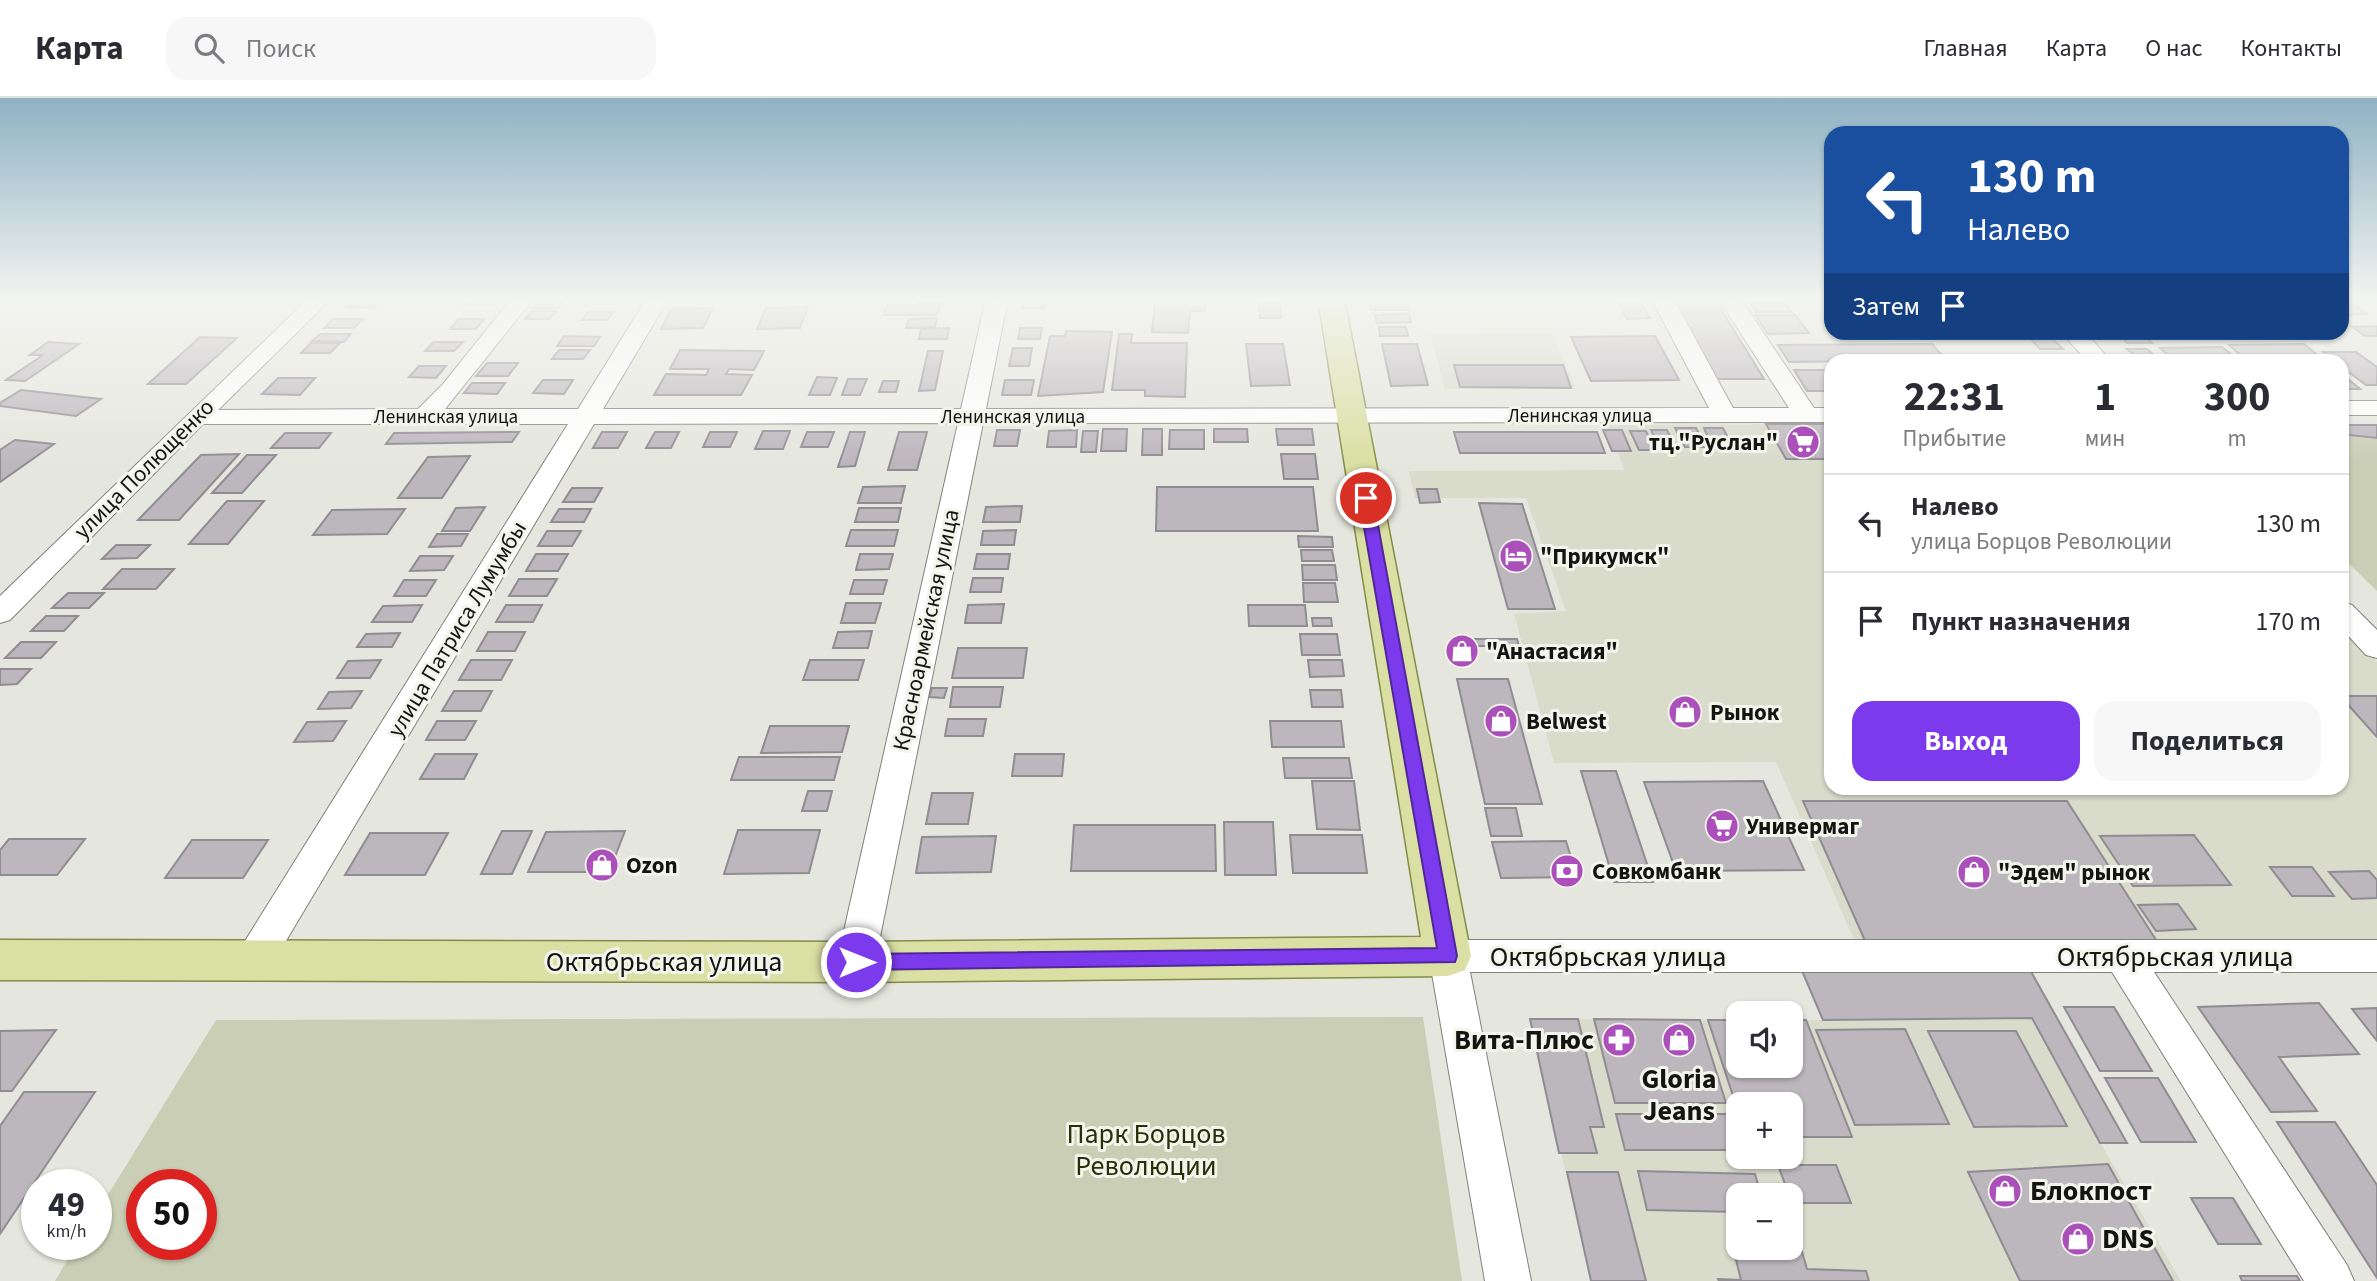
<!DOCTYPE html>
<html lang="ru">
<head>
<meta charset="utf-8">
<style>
  :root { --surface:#fff; --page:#f7f7f7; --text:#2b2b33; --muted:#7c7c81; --line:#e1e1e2; --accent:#7c3aed }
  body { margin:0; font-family:"Source Sans 3",sans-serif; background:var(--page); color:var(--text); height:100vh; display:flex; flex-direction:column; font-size:26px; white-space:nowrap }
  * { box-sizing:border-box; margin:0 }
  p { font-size:23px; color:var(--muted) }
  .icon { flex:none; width:38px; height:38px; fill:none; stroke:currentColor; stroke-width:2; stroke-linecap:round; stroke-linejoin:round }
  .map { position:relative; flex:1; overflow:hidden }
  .panel { position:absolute; left:1824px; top:256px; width:525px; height:441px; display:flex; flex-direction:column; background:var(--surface); border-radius:21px; box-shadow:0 2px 5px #0004 }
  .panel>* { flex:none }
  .guide { position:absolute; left:1824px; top:28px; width:525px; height:214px; border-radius:21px; box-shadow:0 2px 5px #0004; background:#1a4fa0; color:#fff; overflow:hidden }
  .tools { position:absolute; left:1726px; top:903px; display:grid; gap:14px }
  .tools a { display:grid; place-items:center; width:77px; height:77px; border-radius:14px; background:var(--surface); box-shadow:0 2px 5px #0004; font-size:35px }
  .speed { position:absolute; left:21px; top:1071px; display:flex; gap:14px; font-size:35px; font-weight:700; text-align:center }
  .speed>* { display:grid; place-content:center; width:91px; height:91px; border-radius:50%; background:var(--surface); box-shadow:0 2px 5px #0004; line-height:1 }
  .speed small { font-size:18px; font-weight:400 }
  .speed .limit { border:10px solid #d22; background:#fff; color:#111 }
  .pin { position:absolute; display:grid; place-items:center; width:60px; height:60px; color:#fff; margin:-30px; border:4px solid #fff; border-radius:50%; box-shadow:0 2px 7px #0007 }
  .me { position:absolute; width:77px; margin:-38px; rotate:90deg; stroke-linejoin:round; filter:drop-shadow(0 0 5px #0008) }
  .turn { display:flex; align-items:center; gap:24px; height:147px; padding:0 28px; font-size:32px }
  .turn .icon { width:91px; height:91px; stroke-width:2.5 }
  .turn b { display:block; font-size:49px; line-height:60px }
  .then { display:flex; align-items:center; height:66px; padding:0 28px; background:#0003; gap:14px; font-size:26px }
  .eta { display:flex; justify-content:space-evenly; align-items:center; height:119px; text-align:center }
  .eta b { font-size:42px; font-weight:700; line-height:49px }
  .action { display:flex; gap:14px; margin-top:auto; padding:14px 28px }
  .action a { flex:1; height:80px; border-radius:21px; background:var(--accent); color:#fff; font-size:28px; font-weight:700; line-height:80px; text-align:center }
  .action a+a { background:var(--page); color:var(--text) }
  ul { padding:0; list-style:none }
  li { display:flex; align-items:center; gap:21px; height:98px; padding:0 28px; border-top:2px solid var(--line) }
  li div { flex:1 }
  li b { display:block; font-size:26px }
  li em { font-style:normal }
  header { display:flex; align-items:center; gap:42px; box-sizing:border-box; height:98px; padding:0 35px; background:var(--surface); border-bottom:2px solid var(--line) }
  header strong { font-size:33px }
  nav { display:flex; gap:38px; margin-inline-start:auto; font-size:24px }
  .search { width:490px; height:63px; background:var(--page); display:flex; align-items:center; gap:18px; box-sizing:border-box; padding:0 24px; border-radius:21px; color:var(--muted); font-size:26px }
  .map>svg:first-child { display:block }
</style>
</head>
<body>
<header>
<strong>Карта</strong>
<div class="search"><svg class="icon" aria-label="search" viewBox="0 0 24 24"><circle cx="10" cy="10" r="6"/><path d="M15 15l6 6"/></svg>Поиск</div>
<nav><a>Главная</a><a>Карта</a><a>О нас</a><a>Контакты</a></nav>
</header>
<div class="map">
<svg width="2377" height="1183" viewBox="0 0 2377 1183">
  <rect width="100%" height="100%" fill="#e5e7de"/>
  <path fill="#d9dbcb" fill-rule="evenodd" d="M1552 235 1575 291H1445L1430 236Z
    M1830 326V690H2342V527L2377 564V845L1856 846 1776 664 1554 665 1514 516 1566 513 1526 400H1415L1409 373 1625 372 1606 327Z
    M2029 870 2127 1045 2101 1046 2181 1183H1591L1530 921 1738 922V968H1790V922H1822L1802 873ZM1738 1006H1790V1059H1738ZM1738 1097H1790V1150H1738Z"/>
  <path fill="#caceb4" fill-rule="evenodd" d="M2342 338 2377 341V493L2342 459Z
    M1403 919H1423L1462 1183H55L77 1146H96V1116L216 922ZM142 1087H201V1146H142Z"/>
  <path fill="#bcb6bd" stroke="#918b92" stroke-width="2" d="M357 200H383L373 210 348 209Z
    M469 200H501L495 207H463Z
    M540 200H566L558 210H532Z
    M683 200H718L716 204H681Z
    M919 200H946L945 205H918Z
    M1671 200H1714L1764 281H1717Z
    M1406 201 1409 212H1371L1369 202Z
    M1023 203H1045L1044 210H1022Z
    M1155 203 1205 204V213H1190L1188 235 1152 234Z
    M1259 204H1280L1281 220H1260Z
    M1750 205H1784L1791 214H1756Z
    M1619 206H1642L1650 220 1627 221Z
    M2342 206H2352L2367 216 2348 217 2342 212Z
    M887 207H940L937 217H884Z
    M808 209 800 230 757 231 766 210Z
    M713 210 703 230 661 231 672 211Z
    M532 213H556L549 221H525Z
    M588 214H613L607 222H582Z
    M1409 216 1411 224 1377 225 1375 217Z
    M1755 217H1795L1809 235 1768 236Z
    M937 220 935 229 906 230 909 221Z
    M333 221H363L354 230H324Z
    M459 221H484L476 231H450Z
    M2377 228V238H2365L2352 229Z
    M1379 229H1406L1408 238H1380Z
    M949 230 947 241H919L921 231Z
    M1020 230H1042L1040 241H1018Z
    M1066 233 1112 234 1103 294 1038 298 1050 238H1065Z
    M320 236H351L344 244 312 243Z
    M1119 236H1132L1131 245H1187L1185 299 1145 298V292H1112Z
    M2027 237H2049L2063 251H2040Z
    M2119 237H2143L2152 245H2127Z
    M564 238 600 239 594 248H557Z
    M1655 238 1679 282 1591 283 1571 239Z
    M200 239 237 240 186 286H148Z
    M48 244 79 246 25 283 6 282 43 257H30Z
    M434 244H463L454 253H425Z
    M311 245H340L330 255H301Z
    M1246 246H1283L1290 287 1251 288Z
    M1382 246H1417L1428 287 1391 288Z
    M1932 246 1946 262 1789 264 1778 247Z
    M2304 246 2324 262H2246L2229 247Z
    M2222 249 2239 262H2174L2160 250Z
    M1013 250H1032L1029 268H1009Z
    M2127 251H2147L2160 262H2140Z
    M559 252H590L583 261H552Z
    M680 252 764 253 754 272 729 271 726 276 752 277 741 297H654L666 276 706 277 709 271H670Z
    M928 253H943L935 292 919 293Z
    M2323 254H2356L2377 269V287H2366L2342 269V262H2334Z
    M487 265H518L508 278H476Z
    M1454 267H1563L1571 290 1460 289Z
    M419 268H446L436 280 409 279Z
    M1794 272H1830V293H1807Z
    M2342 276 2360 291H2342Z
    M817 279 837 280 830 297H809Z
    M278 280H315L300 297 262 296Z
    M848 281H867L860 297H842Z
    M543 282H573L564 296 533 295Z
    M1005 282H1034L1031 297H1002Z
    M883 283H899L896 294H879Z
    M472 285H505L497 296 464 295Z
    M21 292 101 301 76 318 0 308V305Z
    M1766 326H1830V361H1786Z
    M2342 327H2377V340L2349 337Z
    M1675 330H1696L1706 349H1685Z
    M1704 330H1723L1732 348 1712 349Z
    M1103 331H1127L1126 353H1101Z
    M1143 331H1162V357H1142Z
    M1214 331H1247L1248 344H1214Z
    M1276 331H1312L1314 347H1278Z
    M997 332H1020L1017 348H994Z
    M1077 332 1076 349H1047L1049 333Z
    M1170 332H1204V351H1169Z
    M1603 332H1622L1631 353H1612Z
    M1651 332H1667L1677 351H1660Z
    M763 333H790L783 351H755Z
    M1083 333H1098L1096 354H1081Z
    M1630 333H1646L1655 352H1639Z
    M519 334 512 344 386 346 394 335Z
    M602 334H627L618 350H593Z
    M655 334H679L671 350H646Z
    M710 334H737L730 349H703Z
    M807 334H834L828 349H801Z
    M850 334H865L855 368 838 369Z
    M899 334H927L917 372H888Z
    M1454 334H1597L1605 355H1460Z
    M285 335H331L319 350H271Z
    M15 342 54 346 0 384V352Z
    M239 356 179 422H138L201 357Z
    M1281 356H1315L1318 381H1284Z
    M247 357H276L242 395H212Z
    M470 358 442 400H398L428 359Z
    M905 388 901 405H858L863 389Z
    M1157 389H1313L1318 433H1156Z
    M572 390H602L594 404H563Z
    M1417 391H1437L1440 404 1420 405Z
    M227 403H264L228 446H189Z
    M1479 405 1522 406 1555 511H1508Z
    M1022 408 1020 424H983L986 409Z
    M485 409 470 433H442L456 410Z
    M859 410H901L898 424H855Z
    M405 411 387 436 313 437 332 412Z
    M559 411H591L584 424H551Z
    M851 432H898L894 448H846Z
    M1016 432 1014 447H981L983 433Z
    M547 433H581L572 448H538Z
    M437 436H468L461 448 429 449Z
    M1298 438 1332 439 1333 449H1299Z
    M116 447H150L137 460 102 461Z
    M1301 452H1332L1334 463H1302Z
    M536 456H568L558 473H526Z
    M860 456H893L889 471 856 472Z
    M977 456H1010L1008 471H974Z
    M420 458H453L444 472 410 473Z
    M1302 467H1335L1337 482H1303Z
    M122 471H174L156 491H103Z
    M973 480H1003L1001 494H970Z
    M519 481H557L547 498H509Z
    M404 482H436L426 498H394Z
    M854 482H887L883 496H850Z
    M1303 485H1335L1338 504H1304Z
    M68 495H104L89 510H52Z
    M846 505H881L875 525H841Z
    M1004 506 1001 525H965L968 507Z
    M422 507 412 524H372L383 508Z
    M506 507H542L533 524H496Z
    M1248 507H1305L1307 528H1249Z
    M46 518H78L64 533H31Z
    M1312 520H1331L1332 528H1313Z
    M872 533 868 550H833L838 534Z
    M488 534H525L515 553H477Z
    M400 535 392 549H357L366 536Z
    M1300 536H1337L1340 557H1302Z
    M1451 541H1517L1519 548H1469L1471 558H1455Z
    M21 544H56L41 560H5Z
    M958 550H1027L1023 580H952Z
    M381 562 370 580H337L348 563Z
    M471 562H512L501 582H459Z
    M810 562H864L858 582H803Z
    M1308 562H1342L1344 578 1310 579Z
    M0 571H31L17 586 0 587Z
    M1457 581H1508L1542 706H1485Z
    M953 589H1003L1000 609H950Z
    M932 590H947L944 600 929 599Z
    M1310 592H1341L1343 609H1312Z
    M362 593 351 610 318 611 329 594Z
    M454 593H492L481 613H442Z
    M2342 598H2377V639L2342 600Z
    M948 621H986L983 638H945Z
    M346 623 333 643 294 644 307 624Z
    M437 623H476L465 642H426Z
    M1270 623H1341L1344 649H1272Z
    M770 628H849L842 654 761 655Z
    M435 656H477L464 681H420Z
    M1015 656H1064L1062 678H1012Z
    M739 659H840L834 682H731Z
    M1283 660H1349L1352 680H1285Z
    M1581 673H1616L1653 784H1614Z
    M1312 683H1354L1360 732 1317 731Z
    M1763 683 1804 772 1676 773 1644 684Z
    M808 693H832L827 713H802Z
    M932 695H973L968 726H926Z
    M1803 703H2067L2158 845H1866Z
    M1485 710H1516L1522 738H1491Z
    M1224 724H1273L1276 777H1225Z
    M1074 727H1215L1216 773H1071Z
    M738 732H820L809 775 724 776Z
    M502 733H532L512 776H481Z
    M625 733 609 774H528L546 734Z
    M370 735H448L425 777H345Z
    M1290 737H1362L1367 775H1293Z
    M2194 737 2231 787 2133 788 2100 738Z
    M996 738 991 774 916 775 922 739Z
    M9 741H85L57 777H0V752Z
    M192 742H268L243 780H165Z
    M1566 743 1577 779 1501 780 1492 744Z
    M2270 769H2312L2334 798H2292Z
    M2369 773 2377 782V800L2352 801 2329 774Z
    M2178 806 2196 831 2156 833 2138 807Z
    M2029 870 2127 1045H2100L2032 920 1823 922 1802 873Z
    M2319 905 2359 956 2279 959 2317 1013 2271 1014 2198 909Z
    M2064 909H2114L2152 973H2100Z
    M2377 910V943L2352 911Z
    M1530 921H1578L1604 1029H1590L1597 1055H1559Z
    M1594 921 1700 922 1726 1005H1615Z
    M1708 922H1738V968H1790V922H1806L1852 1039H1790V1006H1738V1013Z
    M1905 931 1949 1026 1855 1027 1816 932Z
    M56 932 12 993H0V933Z
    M1928 933H2016L2067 1028 1974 1029Z
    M2105 980H2158L2196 1044H2141Z
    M24 994H95L0 1136V1028Z
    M1616 1016H1728L1738 1052H1625Z
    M2277 1024H2335L2377 1087V1180Z
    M2108 1066 2173 1183H2020L1968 1074Z
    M1778 1067H1836L1851 1105H1792Z
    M1638 1073 1755 1076 1761 1097H1738V1114L1647 1112Z
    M1567 1074H1618L1646 1183H1591Z
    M2191 1100H2233L2261 1146H2218Z
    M1733 1150 1802 1154 1807 1171 1866 1173 1869 1183H1719L1718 1181 1741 1182Z
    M2240 1178H2297L2300 1183H2242Z"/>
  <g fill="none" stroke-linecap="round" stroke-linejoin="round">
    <defs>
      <path id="minor" d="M309 200H332L218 312 418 311 443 286 512 200H534L445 311H578L647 200H669L603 311H961L986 200H1008L986 311 1709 310 1651 200H1673L1733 310H1789L1718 200H1740L1814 310H1830V324L983 325 875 864 870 875 856 880 842 875 837 864 958 325 594 326 268 873 254 878 240 873 235 862 240 851 568 326H203L10 522 0 525V498Z
        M2061 234H2085L2110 262H2086Z
        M2342 303H2377V317H2342Z
        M2342 504 2352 507 2377 532V560L2366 557 2342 531Z
        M1448 842H2377V874H2154L2347 1167 2354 1183H2304L2112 874H1470L1531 1183H1485L1429 858 1434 847Z"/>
      <path id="major" d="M1318 200H1344L1471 858 1465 872 1448 878 856 884 0 882V842L856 844 1421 839Z"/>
    </defs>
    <use href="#minor" stroke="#80827a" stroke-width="2"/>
    <use href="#major" stroke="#848b48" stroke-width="3"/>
    <use href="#minor" fill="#fff" fill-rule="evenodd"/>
    <use href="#major" fill="#dae0a3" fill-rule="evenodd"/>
  </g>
  <linearGradient id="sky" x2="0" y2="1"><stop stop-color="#8fb2c4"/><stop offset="0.55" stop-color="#f3f4f0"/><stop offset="1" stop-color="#f3f4f0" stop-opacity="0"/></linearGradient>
  <rect width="2377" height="366" fill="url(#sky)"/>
  <path fill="#7c3aed" stroke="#51269a" stroke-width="2" d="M1366 396 1373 400 1457 858 1455 864 856 872 849 870 846 864 849 858 856 856 1437 850 1359 400Z"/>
  <defs>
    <symbol id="supermarket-disc" viewBox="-11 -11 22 22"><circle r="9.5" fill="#ab50bb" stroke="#f3f4eb"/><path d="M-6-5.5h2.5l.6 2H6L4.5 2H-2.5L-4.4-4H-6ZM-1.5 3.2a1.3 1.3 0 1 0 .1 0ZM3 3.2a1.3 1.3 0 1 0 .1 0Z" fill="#fff"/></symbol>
    <symbol id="hotel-disc" viewBox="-11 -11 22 22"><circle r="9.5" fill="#ab50bb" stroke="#f3f4eb"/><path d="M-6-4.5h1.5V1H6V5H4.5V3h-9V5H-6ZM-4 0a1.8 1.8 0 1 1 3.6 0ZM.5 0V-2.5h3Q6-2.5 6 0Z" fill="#fff"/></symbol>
    <symbol id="shop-disc" viewBox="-11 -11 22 22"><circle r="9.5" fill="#ab50bb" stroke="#f3f4eb"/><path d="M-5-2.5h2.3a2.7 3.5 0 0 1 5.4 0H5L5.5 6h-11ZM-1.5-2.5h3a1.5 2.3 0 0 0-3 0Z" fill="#fff"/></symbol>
    <symbol id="bank-disc" viewBox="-11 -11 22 22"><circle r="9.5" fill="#ab50bb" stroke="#f3f4eb"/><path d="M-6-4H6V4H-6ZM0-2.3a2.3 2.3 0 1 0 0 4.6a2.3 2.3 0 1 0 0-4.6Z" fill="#fff"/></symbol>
    <symbol id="pharmacy-disc" viewBox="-11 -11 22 22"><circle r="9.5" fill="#ab50bb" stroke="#f3f4eb"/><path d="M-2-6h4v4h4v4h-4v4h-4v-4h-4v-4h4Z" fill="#fff"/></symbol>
  </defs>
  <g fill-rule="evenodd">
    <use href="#supermarket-disc" x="1784" y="325" width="38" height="38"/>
    <use href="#hotel-disc" x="1497" y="439" width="38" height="38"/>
    <use href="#shop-disc" x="1443" y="534" width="38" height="38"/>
    <use href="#shop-disc" x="1666" y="595" width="38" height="38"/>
    <use href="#shop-disc" x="1482" y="604" width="38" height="38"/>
    <use href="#supermarket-disc" x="1703" y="709" width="38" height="38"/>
    <use href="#shop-disc" x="583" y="748" width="38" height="38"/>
    <use href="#bank-disc" x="1548" y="754" width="38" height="38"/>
    <use href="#shop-disc" x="1955" y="755" width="38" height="38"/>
    <use href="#pharmacy-disc" x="1600" y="923" width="38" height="38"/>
    <use href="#shop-disc" x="1660" y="923" width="38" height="38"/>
    <use href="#shop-disc" x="1986" y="1074" width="38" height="38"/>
    <use href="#shop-disc" x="2059" y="1122" width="38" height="38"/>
  </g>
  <g text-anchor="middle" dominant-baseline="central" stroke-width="6" stroke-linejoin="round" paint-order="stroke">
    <g font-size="19" fill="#141411" stroke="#f3f4eb">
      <text x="1580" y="318">Ленинская улица</text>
      <text x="446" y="319">Ленинская улица</text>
      <text x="1013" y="319">Ленинская улица</text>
    </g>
    <g font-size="23" font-weight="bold" fill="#141411" stroke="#f3f4eb" text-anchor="start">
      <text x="1778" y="344" text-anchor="end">тц."Руслан"</text>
      <text x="1540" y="458">"Прикумск"</text>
      <text x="1486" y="553">"Анастасия"</text>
      <text x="1710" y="614">Рынок</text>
      <text x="1526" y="623">Belwest</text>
      <text x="1746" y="728">Универмаг</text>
      <text x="626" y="767">Ozon</text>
      <text x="1592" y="773">Совкомбанк</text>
      <text x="1998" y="774">"Эдем" рынок</text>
    </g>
    <g font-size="23" fill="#141411" stroke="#f3f4eb">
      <text transform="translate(144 371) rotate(-45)">улица Полющенко</text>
      <text transform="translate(457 531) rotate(-59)">улица Патриса Лумумбы</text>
      <text transform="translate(926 532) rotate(-78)">Красноармейская улица</text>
    </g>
    <g font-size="28" fill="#141411" stroke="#f3f4eb">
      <text x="1608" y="859">Октябрьская улица</text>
      <text x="2175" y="859">Октябрьская улица</text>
      <text x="664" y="864">Октябрьская улица</text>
    </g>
    <g font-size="28" font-weight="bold" fill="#141411" stroke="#f3f4eb" text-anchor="start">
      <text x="1594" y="942" text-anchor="end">Вита-Плюс</text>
      <text x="1679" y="981" text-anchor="middle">Gloria<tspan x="1679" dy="32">Jeans</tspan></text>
      <text x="2030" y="1093">Блокпост</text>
      <text x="2102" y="1141">DNS</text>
    </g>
    <g font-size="28" fill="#2b2f07" stroke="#f3f4eb">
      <text x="1146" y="1036">Парк Борцов<tspan x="1146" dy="32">Революции</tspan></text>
    </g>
  </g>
</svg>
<div class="tools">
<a><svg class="icon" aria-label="sound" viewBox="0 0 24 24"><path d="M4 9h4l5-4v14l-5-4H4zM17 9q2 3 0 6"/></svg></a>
<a>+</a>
<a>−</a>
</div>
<div class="speed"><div>49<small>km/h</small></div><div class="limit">50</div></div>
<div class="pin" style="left:1366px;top:400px;background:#d93025"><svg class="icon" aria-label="arrive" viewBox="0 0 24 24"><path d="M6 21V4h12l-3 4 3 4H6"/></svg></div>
<svg class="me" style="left:856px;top:864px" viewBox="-20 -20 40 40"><circle r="17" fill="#7c3aed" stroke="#fff" stroke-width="3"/><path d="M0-11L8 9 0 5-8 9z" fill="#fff"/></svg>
<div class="guide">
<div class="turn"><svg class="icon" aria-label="left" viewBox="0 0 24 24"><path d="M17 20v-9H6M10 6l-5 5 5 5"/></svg><div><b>130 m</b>Налево</div></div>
<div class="then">Затем<svg class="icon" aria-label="arrive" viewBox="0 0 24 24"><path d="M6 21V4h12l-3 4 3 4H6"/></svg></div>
</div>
<section class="panel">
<div class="eta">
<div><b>22:31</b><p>Прибытие</p></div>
<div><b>1</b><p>мин</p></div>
<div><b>300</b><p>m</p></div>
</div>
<ul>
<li><svg class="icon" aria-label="left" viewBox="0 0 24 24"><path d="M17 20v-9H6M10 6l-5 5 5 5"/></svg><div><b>Налево</b><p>улица Борцов Революции</p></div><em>130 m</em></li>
<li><svg class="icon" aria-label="arrive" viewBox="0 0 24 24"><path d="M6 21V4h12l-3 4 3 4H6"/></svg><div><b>Пункт назначения</b></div><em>170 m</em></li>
</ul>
<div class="action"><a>Выход</a><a>Поделиться</a></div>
</section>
</div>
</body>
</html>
